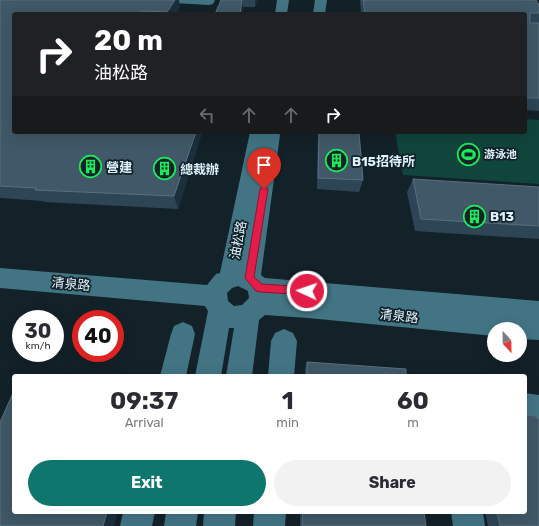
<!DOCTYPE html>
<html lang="en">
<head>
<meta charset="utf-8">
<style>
  :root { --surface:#fff; --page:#f2f2f3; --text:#2b2b33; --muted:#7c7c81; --accent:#0f766e }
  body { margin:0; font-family:Rubik,"Noto Sans SC",sans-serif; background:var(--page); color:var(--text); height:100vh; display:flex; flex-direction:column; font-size:15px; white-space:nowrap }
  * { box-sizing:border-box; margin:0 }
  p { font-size:13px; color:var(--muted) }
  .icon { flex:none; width:22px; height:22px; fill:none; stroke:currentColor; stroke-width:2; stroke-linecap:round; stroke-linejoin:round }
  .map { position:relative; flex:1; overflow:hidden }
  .details { position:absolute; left:12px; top:374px; width:515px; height:140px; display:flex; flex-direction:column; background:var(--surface); border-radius:4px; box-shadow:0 4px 16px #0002 }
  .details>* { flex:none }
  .top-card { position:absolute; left:12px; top:12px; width:515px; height:122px; border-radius:4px; box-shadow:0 4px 16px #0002; background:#202124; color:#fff; overflow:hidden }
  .needle { width:26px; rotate:158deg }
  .fabs { position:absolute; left:487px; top:322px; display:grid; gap:8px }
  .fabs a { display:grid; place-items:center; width:40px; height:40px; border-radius:50%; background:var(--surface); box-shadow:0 4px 16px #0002; font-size:20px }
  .speed { position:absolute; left:12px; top:310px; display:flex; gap:8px; font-size:20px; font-weight:700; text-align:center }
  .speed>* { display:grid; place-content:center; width:52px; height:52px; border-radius:50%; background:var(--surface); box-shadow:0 4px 16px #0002; line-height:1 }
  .speed small { font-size:10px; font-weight:400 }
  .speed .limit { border:6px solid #d22; background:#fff; color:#111 }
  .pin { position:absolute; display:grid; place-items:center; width:34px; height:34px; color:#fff; margin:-41px -17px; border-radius:50% 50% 50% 0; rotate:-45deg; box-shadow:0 0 4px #0007 }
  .pin .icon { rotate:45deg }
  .me { position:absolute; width:44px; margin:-22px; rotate:273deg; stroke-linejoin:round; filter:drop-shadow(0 0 3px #0008) }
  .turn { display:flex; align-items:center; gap:14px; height:84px; padding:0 16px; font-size:18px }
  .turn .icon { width:52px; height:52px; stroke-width:2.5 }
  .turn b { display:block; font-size:28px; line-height:34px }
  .lanes { display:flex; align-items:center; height:38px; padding:0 16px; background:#0003; justify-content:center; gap:20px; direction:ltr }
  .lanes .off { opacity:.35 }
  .eta { display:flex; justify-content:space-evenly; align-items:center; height:68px; text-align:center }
  .eta b { font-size:24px; font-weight:700; line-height:28px }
  .primary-button { display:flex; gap:8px; margin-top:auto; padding:8px 16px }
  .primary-button a { flex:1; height:46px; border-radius:24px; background:var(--accent); color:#fff; font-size:16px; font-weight:700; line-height:46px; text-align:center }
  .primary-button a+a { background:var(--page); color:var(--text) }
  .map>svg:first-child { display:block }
</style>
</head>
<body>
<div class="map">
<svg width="539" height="526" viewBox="0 0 539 526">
  <rect width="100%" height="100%" fill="#132129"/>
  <path fill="#10453c" d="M525 119 539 120V184L403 175 395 132H525Z"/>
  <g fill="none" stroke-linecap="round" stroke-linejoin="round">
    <path fill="#427484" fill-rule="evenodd" d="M167 0H215L213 4 209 5 173 3 169 2Z
      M277 0H289L287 14H275Z
      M315 0H327L325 14H313Z
      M250 132H278L280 135 261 275 265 278 539 301V340L520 339V329H494V336L308 318 265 315 259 320 252 376H226L234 328H229L221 376H195L208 311 205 306 0 288V268L207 285 216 274 220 273ZM238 286 248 291 249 298 242 305 234 306 228 301 227 293 232 288Z
      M183 322 192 326 195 334 186 376H160L171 334 174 326Z
      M284 329 293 333 297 341 294 376H268L271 341 275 333Z
      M525 393 539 395V423L525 421Z
      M123 512H155L152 526H120Z
      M166 512H198L196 526H164Z
      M204 512H236L235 526H203Z
      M254 512H286L285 526H253Z
      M451 512H483L485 526H453Z"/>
  </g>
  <path fill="#2d4555" d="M0 0 180 6 176 14H14L202 132 178 209 44 202 43 201 0 198Z
    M221 0H257L255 7H243L242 14H215Z
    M360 0H536L539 5V111L525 110V14H361Z
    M318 132H359L363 180 359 192 317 189Z
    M413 179 539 187V239L415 231 407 192Z
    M307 362 406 376H305V369Z
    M300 512H424L426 526H300Z
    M485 512H525L539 526H488Z"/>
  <path fill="#1b2f3c" d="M175 0H179L180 6 176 14H168L167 12Z
    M242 0 243 7 242 14H240Z
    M255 0H257L255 7Z
    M196 132H202L178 209 174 196Z
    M107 512H118L114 526H103Z"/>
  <path fill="#405867" stroke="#59707e" d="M0 0H175L167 12 140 11 138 14H14V132H196L174 196 35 190 36 188 0 186V128L2 125H0Z
    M221 0H242L240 14H215Z
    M363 0H536L539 5V13H530V23H539V98H525V14H365Z
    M319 132H359L363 180 318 178Z
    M413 179 539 187V226L421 219Z
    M307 362 406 369V376H307Z
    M13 393H14V512H107L103 526H0V422Z
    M525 415 536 416 537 418H539V526H500L497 512H525Z
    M303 512H424L426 526H302Z"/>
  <path fill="#e11d48" stroke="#92132f" d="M264 186 268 189 254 277 262 284 307 287 310 288 311 291 310 294 307 295 260 292 256 291 245 278 260 189Z"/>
  <defs>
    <symbol id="stadium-ring" viewBox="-11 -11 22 22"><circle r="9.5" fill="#132129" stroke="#1aec59" stroke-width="1.5"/><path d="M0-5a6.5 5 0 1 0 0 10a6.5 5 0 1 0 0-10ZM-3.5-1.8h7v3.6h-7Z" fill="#1aec59"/></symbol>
    <symbol id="building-ring" viewBox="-11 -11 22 22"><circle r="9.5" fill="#132129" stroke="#1aec59" stroke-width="1.5"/><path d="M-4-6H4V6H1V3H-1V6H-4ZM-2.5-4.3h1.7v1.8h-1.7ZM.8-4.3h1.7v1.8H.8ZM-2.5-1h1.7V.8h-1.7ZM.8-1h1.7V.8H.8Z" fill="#1aec59"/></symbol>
  </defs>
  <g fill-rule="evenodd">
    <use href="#stadium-ring" x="456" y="142" width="25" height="25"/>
    <use href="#building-ring" x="324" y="148" width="25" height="25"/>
    <use href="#building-ring" x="78" y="154" width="25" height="25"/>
    <use href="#building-ring" x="152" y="156" width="25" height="25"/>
    <use href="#building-ring" x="462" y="204" width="25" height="25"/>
  </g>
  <g text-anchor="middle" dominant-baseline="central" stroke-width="3.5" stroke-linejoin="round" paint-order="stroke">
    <g font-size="11" font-weight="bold" fill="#def3fc" stroke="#132129" text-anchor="start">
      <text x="484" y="154">游泳池</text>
    </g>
    <g font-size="13" font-weight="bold" fill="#def3fc" stroke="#132129" text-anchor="start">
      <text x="352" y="161">B15招待所</text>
      <text x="106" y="167">營建</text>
      <text x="180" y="169">總裁辦</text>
      <text x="490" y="216">B13</text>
    </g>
    <g font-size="13" fill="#def3fc" stroke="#132129">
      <text transform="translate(238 240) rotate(-79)">油松路</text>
      <text transform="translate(71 284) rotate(5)">清泉路</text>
      <text transform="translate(399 316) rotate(6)">清泉路</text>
    </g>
  </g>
</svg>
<div class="fabs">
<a><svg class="needle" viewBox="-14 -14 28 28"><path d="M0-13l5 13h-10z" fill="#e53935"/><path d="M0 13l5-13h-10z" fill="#7c7c81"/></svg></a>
</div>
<div class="speed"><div>30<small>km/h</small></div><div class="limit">40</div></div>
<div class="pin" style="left:264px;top:189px;background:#d93025"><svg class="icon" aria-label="arrive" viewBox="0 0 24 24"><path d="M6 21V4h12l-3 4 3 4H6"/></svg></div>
<svg class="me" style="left:307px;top:291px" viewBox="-20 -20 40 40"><circle r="17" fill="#e11d48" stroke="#fff" stroke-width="3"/><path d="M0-11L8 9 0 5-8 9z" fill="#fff"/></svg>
<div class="top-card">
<div class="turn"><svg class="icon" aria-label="right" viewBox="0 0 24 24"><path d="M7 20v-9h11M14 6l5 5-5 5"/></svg><div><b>20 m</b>油松路</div></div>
<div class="lanes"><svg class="icon off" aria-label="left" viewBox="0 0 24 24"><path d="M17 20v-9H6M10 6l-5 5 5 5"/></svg><svg class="icon off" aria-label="ahead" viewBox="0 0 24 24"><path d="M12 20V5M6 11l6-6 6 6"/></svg><svg class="icon off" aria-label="ahead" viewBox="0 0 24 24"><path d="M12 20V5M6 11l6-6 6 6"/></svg><svg class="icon" aria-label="right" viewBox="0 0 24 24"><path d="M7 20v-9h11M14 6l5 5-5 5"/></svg></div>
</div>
<section class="details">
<div class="eta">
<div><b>09:37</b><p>Arrival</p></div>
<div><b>1</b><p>min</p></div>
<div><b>60</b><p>m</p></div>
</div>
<div class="primary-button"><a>Exit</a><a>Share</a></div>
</section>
</div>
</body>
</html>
